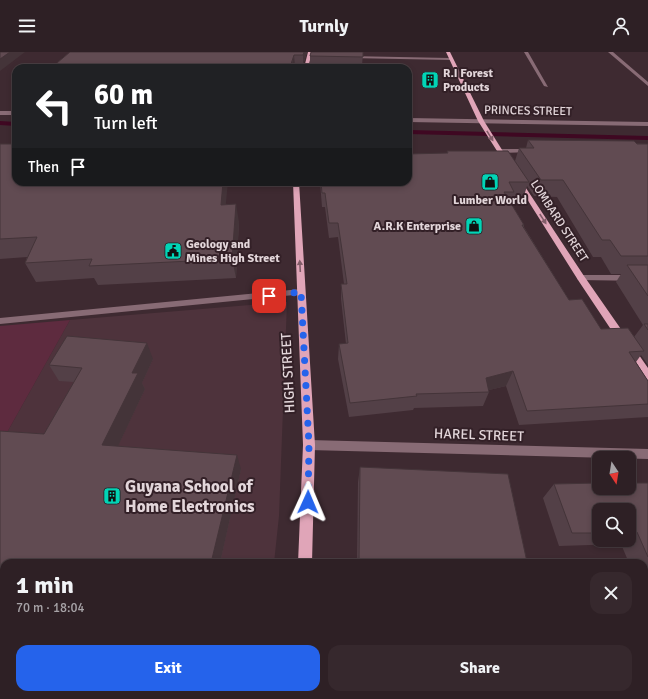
<!DOCTYPE html>
<html lang="en">
<head>
<meta charset="utf-8">
<style>
  :root { --surface:#2e2025; --page:#36282d; --text:#f1f3f6; --muted:#a7a3a7; --line:#493e42; --accent:#2563eb }
  body { margin:0; font-family:Signika,sans-serif; background:var(--page); color:var(--text); height:100vh; display:flex; flex-direction:column; font-size:15px; white-space:nowrap }
  * { box-sizing:border-box; margin:0 }
  p { font-size:13px; color:var(--muted) }
  .icon { flex:none; width:22px; height:22px; fill:none; stroke:currentColor; stroke-width:2; stroke-linecap:round; stroke-linejoin:round }
  .map { position:relative; flex:1; overflow:hidden }
  .sheet { position:absolute; left:0px; top:507px; width:648px; height:140px; display:flex; flex-direction:column; background:var(--surface); border-radius:12px 12px 0 0; box-shadow:0 2px 6px #0003,0 0 0 1px var(--line) }
  .sheet>* { flex:none }
  .hud { position:absolute; left:12px; top:12px; width:400px; height:122px; border-radius:12px; box-shadow:0 2px 6px #0003,0 0 0 1px var(--line); background:#202124; color:#fff; overflow:hidden }
  .needle { width:26px; rotate:168deg }
  .controls { position:absolute; left:592px; top:399px; display:grid; gap:8px }
  .controls a { display:grid; place-items:center; width:44px; height:44px; border-radius:8px; background:var(--surface); box-shadow:0 2px 6px #0003,0 0 0 1px var(--line); font-size:20px }
  .pin { position:absolute; display:grid; place-items:center; width:34px; height:34px; color:#fff; margin:-17px; border-radius:8px; box-shadow:0 2px 6px #0006 }
  .me { position:absolute; width:44px; margin:-22px; rotate:1deg; stroke-linejoin:round; filter:drop-shadow(0 0 3px #0008) }
  .turn { display:flex; align-items:center; gap:14px; height:84px; padding:0 16px; font-size:18px }
  .turn .icon { width:52px; height:52px; stroke-width:2.5 }
  .turn b { display:block; font-size:28px; line-height:34px }
  .then { display:flex; align-items:center; height:38px; padding:0 16px; background:#0003; gap:8px; font-size:15px }
  .round { display:grid; place-items:center; flex:none; width:42px; height:42px; border-radius:12px; background:var(--page) }
  .headline { display:flex; align-items:center; justify-content:space-between; height:68px; padding:0 16px }
  h1 { font-size:24px; font-weight:800; line-height:30px }
  .cta { display:flex; gap:8px; margin-top:auto; padding:8px 16px }
  .cta a { flex:1; height:46px; border-radius:12px; background:var(--accent); color:#fff; font-size:16px; font-weight:800; line-height:46px; text-align:center }
  .cta a+a { background:var(--page); color:var(--text) }
  header { display:flex; justify-content:space-between; align-items:center; height:52px; padding:0 16px; background:var(--surface); font-size:18px; font-weight:800 }
  .map>svg:first-child { display:block }
</style>
</head>
<body>
<header><svg class="icon" aria-label="menu" viewBox="0 0 24 24"><path d="M4 6h16M4 12h16M4 18h16"/></svg>Turnly<svg class="icon" aria-label="person" viewBox="0 0 24 24"><circle cx="12" cy="8" r="4"/><path d="M4 21q1-7 8-7t8 7"/></svg></header>
<div class="map">
<svg width="648" height="647" viewBox="0 0 648 647">
  <rect width="100%" height="100%" fill="#3e2a31"/>
  <path fill="#4e333c" d="M287 250 279 464 274 511H4V643H221L219 647H0V393L70 268Z"/>
  <path fill="#5e2b3f" d="M70 268 0 393V274Z"/>
  <g fill="none" stroke-linecap="round" stroke-linejoin="round">
    <path fill="#3f0822" fill-rule="evenodd" d="M0 69 16 70V74L0 73Z
      M408 78 648 84V88L408 82Z"/>
    <path fill="#886b75" fill-rule="evenodd" d="M524 0H528L548 35 544 34Z
      M608 0H613L648 30V34Z
      M348 4 450 6 452 7 450 8 350 6Z
      M0 59H16V63H0Z
      M408 66 648 70V74L408 70Z
      M532 97 535 99 534 100 500 101 497 99 500 97Z
      M581 223H648V229L578 228 577 226Z
      M301 237 304 238 305 240 304 242 0 272V266Z
      M309 388 648 397V407L309 398 305 396 303 393 305 390Z"/>
    <path fill="#e0a5b8" fill-rule="evenodd" d="M308 0H312L308 16H304Z
      M446 0H450L484 69 509 109 508 110H504L478 69Z
      M516 127H520L584 224 648 316V328L644 327 578 228 515 128Z
      M293 130H299L315 393 312 511H298L303 393Z
      M264 643H280L278 647H262Z"/>
  </g>
  <path fill="#534047" fill-rule="evenodd" d="M70 0H307L303 13H295L294 16H51Z
    M363 0 362 14 310 13V4Z
    M528 88 648 92V313L641 303 636 310 648 329V365L519 373 506 334 489 338V340L483 354 414 356 413 358 349 365 338 307 339 292H346L341 247V232H344L338 185 329 186 325 155H322L320 130H408L447 101V99L515 109 519 96H526ZM527 134 534 144 557 145 593 205H601L611 222H621L616 230 643 273 634 285 601 277 569 248 524 175V173L511 151 513 144H524Z
    M0 92 226 152 239 170 236 226 98 233 94 226 36 230 25 211 27 205 0 207Z
    M153 307 142 331 145 337 118 394 241 417 220 511H4V581H0V379L44 382 74 330 59 329 49 313Z
    M360 415 527 510 526 511H357L358 430Z
    M648 431V561L645 555 647 554 644 547V511H629L621 492 559 494 543 446 554 432ZM599 458H629V488H599Z
    M354 643H527V647H354Z"/>
  <path fill="#443439" d="M10 0H25L0 19V7Z
    M304 0H307L303 13V3Z
    M294 3 295 13 294 16H291Z
    M223 130H228L224 171 221 153Z
    M236 152 239 170 236 226 232 207Z
    M147 291 153 307 142 331 145 337 112 407 102 393 132 321Z
    M513 319 506 334 481 340 486 326Z
    M237 403 241 417 220 511H211Z"/>
  <path fill="#614b52" stroke="#443439" d="M0 0H10L0 7Z
    M70 0H304L303 3H294L290 15H283V16H51Z
    M311 0H363V5L310 4Z
    M528 88 634 89 637 92H648V204H621L610 188H602L563 128H541L519 96H534Z
    M0 92H16V130H223L221 153 236 152 232 207 89 214 92 207 25 211 37 185 0 187Z
    M447 99H508L529 130H509L514 140H504L524 173H522L569 248 582 247 601 277 628 276 644 299 629 300 648 329V352L527 359 513 319 486 326 489 340 416 342 417 344 350 351 339 292 348 291 341 232H347L338 171H329L325 141H322L321 130H408V102L448 101Z
    M627 213H648V244Z
    M644 272H648V278Z
    M67 284 147 291 132 321H138L102 393 237 403 211 511H4V574H0V379L44 382 82 316 49 313Z
    M360 415 508 422 527 510 500 509 501 511H359Z
    M599 431V436H629V431H648V505L637 480H629V458H599V481H572L554 432Z
    M356 643H527V647H356Z"/>
  <defs><path id="oneway-solid" d="M-6-.8H1V-3.2L6.5 0L1 3.2V.8H-6Z"/></defs>
  <g fill="#815c68">
    <use href="#oneway-solid" transform="translate(490 84) rotate(58)"/>
    <use href="#oneway-solid" transform="translate(543 167) rotate(57)"/>
    <use href="#oneway-solid" transform="translate(300 214) rotate(-93)"/>
  </g>
  <g fill="none" stroke-linecap="round" stroke-linejoin="round">
    <path stroke="#2563eb" stroke-width="7" stroke-dasharray="0 12.6" d="M269 244 301 240 309 393 308 450"/>
  </g>
  <defs>
    <symbol id="building-square" viewBox="-11 -11 22 22"><rect x="-9" y="-9" width="18" height="18" rx="4" fill="#01d5b6" stroke="#332027"/><path d="M-4-6H4V6H1V3H-1V6H-4ZM-2.5-4.3h1.7v1.8h-1.7ZM.8-4.3h1.7v1.8H.8ZM-2.5-1h1.7V.8h-1.7ZM.8-1h1.7V.8H.8Z" fill="#111"/></symbol>
    <symbol id="shop-square" viewBox="-11 -11 22 22"><rect x="-9" y="-9" width="18" height="18" rx="4" fill="#01d5b6" stroke="#332027"/><path d="M-5-2.5h2.3a2.7 3.5 0 0 1 5.4 0H5L5.5 6h-11ZM-1.5-2.5h3a1.5 2.3 0 0 0-3 0Z" fill="#111"/></symbol>
    <symbol id="civic-square" viewBox="-11 -11 22 22"><rect x="-9" y="-9" width="18" height="18" rx="4" fill="#01d5b6" stroke="#332027"/><path d="M-.6-6.5H3V-4.5H.6V-3L4-1V1h2V6H-6V1h2V-1L-.6-3ZM-1.2 2.5V6h2.4V2.5Z" fill="#111"/></symbol>
  </defs>
  <g fill-rule="evenodd">
    <use href="#building-square" x="420" y="18" width="20" height="20"/>
    <use href="#shop-square" x="480" y="120" width="20" height="20"/>
    <use href="#shop-square" x="464" y="164" width="20" height="20"/>
    <use href="#civic-square" x="163" y="189" width="20" height="20"/>
    <use href="#building-square" x="102" y="434" width="20" height="20"/>
  </g>
  <g text-anchor="middle" dominant-baseline="central" stroke-width="4" stroke-linejoin="round" paint-order="stroke">
    <g font-size="12" font-weight="bold" fill="#e3d6da" stroke="#332027" text-anchor="start">
      <text x="443" y="21">R.I Forest<tspan x="443" dy="14">Products</tspan></text>
      <text x="490" y="148" text-anchor="middle">Lumber World</text>
      <text x="461" y="174" text-anchor="end">A.R.K Enterprise</text>
      <text x="186" y="192">Geology and<tspan x="186" dy="14">Mines High Street</tspan></text>
    </g>
    <g font-size="12" fill="#e3d6da" stroke="#332027">
      <text transform="translate(528 59) rotate(1)">PRINCES STREET</text>
      <text transform="translate(559 169) rotate(57)">LOMBARD STREET</text>
    </g>
    <g font-size="14" fill="#e3d6da" stroke="#332027">
      <text transform="translate(288 321) rotate(-93)">HIGH STREET</text>
      <text transform="translate(479 383) rotate(2)">HAREL STREET</text>
    </g>
    <g font-size="17" font-weight="bold" fill="#e3d6da" stroke="#332027" text-anchor="start">
      <text x="125" y="434">Guyana School of<tspan x="125" dy="20">Home Electronics</tspan></text>
    </g>
  </g>
</svg>
<div class="controls">
<a><svg class="needle" viewBox="-14 -14 28 28"><path d="M0-13l5 13h-10z" fill="#e53935"/><path d="M0 13l5-13h-10z" fill="#a7a3a7"/></svg></a>
<a><svg class="icon" aria-label="search" viewBox="0 0 24 24"><circle cx="10" cy="10" r="6"/><path d="M15 15l6 6"/></svg></a>
</div>
<div class="pin" style="left:269px;top:244px;background:#d93025"><svg class="icon" aria-label="arrive" viewBox="0 0 24 24"><path d="M6 21V4h12l-3 4 3 4H6"/></svg></div>
<svg class="me" style="left:308px;top:450px" viewBox="-20 -20 40 40"><path d="M0-17L14 15 0 8-14 15z" fill="#2563eb" stroke="#fff" stroke-width="4"/></svg>
<div class="hud">
<div class="turn"><svg class="icon" aria-label="left" viewBox="0 0 24 24"><path d="M17 20v-9H6M10 6l-5 5 5 5"/></svg><div><b>60 m</b>Turn left</div></div>
<div class="then">Then<svg class="icon" aria-label="arrive" viewBox="0 0 24 24"><path d="M6 21V4h12l-3 4 3 4H6"/></svg></div>
</div>
<section class="sheet">
<div class="headline"><div><h1>1 min</h1><p>70 m · 18:04</p></div><a class="round"><svg class="icon" aria-label="close" viewBox="0 0 24 24"><path d="M6 6l12 12M18 6L6 18"/></svg></a></div>
<div class="cta"><a>Exit</a><a>Share</a></div>
</section>
</div>
</body>
</html>
